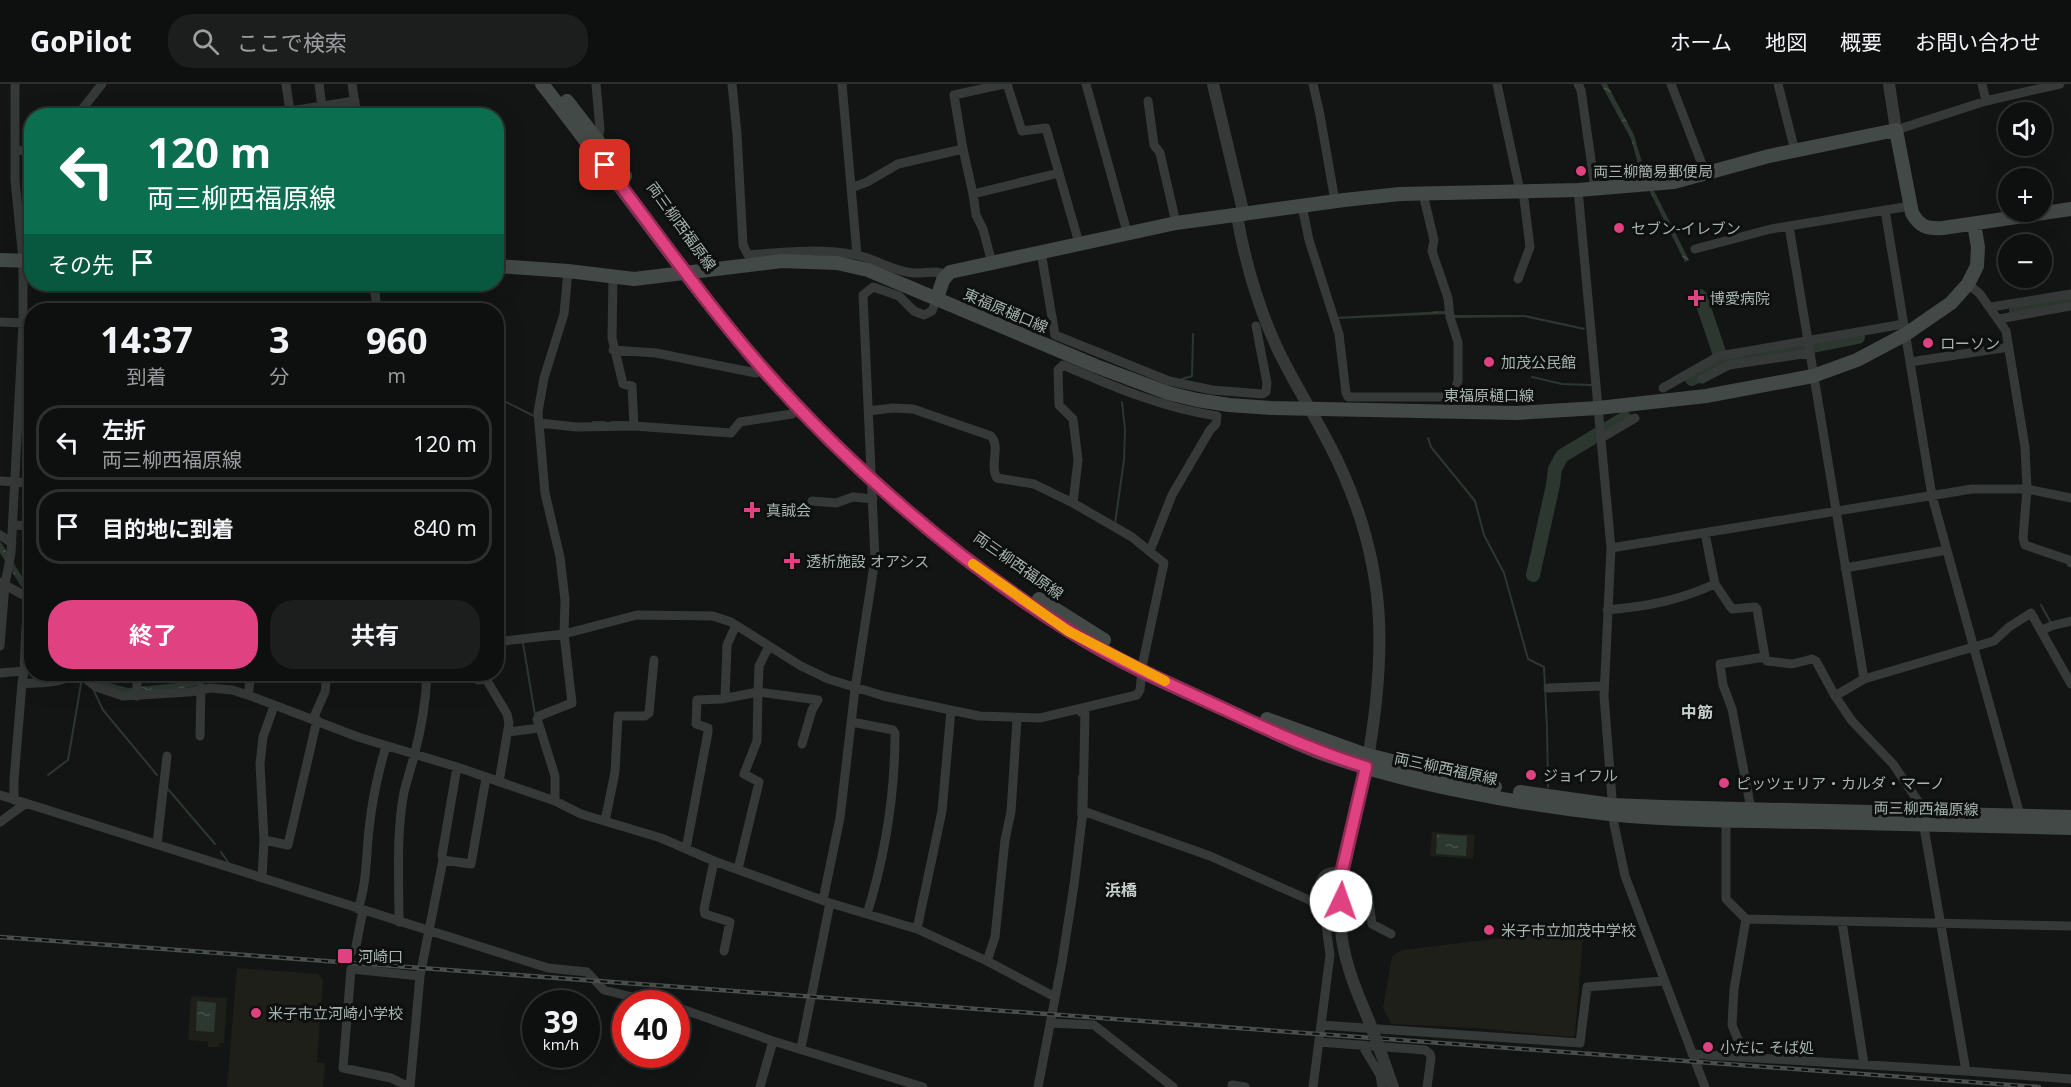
<!DOCTYPE html>
<html lang="ja">
<head>
<meta charset="utf-8">
<style>
  :root { --surface:#0e1010; --page:#1c1e1e; --text:#f1f3f6; --muted:#9b9d9f; --line:#2e3030; --accent:#df4181 }
  body { margin:0; font-family:"Open Sans","Noto Sans JP",sans-serif; background:var(--page); color:var(--text); height:100vh; display:flex; flex-direction:column; font-size:22px; white-space:nowrap }
  * { box-sizing:border-box; margin:0 }
  p { font-size:20px; color:var(--muted) }
  .icon { flex:none; width:33px; height:33px; fill:none; stroke:currentColor; stroke-width:2; stroke-linecap:round; stroke-linejoin:round }
  .map { position:relative; flex:1; overflow:hidden }
  .details { position:absolute; left:24px; top:219px; width:480px; height:378px; display:flex; flex-direction:column; background:var(--surface); border-radius:24px; box-shadow:0 6px 24px #0002,0 0 0 2px var(--line) }
  .details>* { flex:none }
  .top-card { position:absolute; left:24px; top:24px; width:480px; height:183px; border-radius:24px; box-shadow:0 6px 24px #0002,0 0 0 2px var(--line); background:#0b6e4f; color:#fff; overflow:hidden }
  .controls { position:absolute; left:1998px; top:18px; display:grid; gap:12px }
  .controls a { display:grid; place-items:center; width:54px; height:54px; border-radius:50%; background:var(--surface); box-shadow:0 6px 24px #0002,0 0 0 2px var(--line); font-size:30px }
  .speed { position:absolute; left:522px; top:906px; display:flex; gap:12px; font-size:30px; font-weight:700; text-align:center }
  .speed>* { display:grid; place-content:center; width:78px; height:78px; border-radius:50%; background:var(--surface); box-shadow:0 6px 24px #0002,0 0 0 2px var(--line); line-height:1 }
  .speed small { font-size:15px; font-weight:400 }
  .speed .limit { border:9px solid #d22; background:#fff; color:#111 }
  .pin { position:absolute; display:grid; place-items:center; width:51px; height:51px; color:#fff; margin:-26px; border-radius:12px; box-shadow:0 3px 9px #0006 }
  .me { position:absolute; width:66px; margin:-33px; rotate:3deg; stroke-linejoin:round; filter:drop-shadow(0 0 4px #0008) }
  .turn { display:flex; align-items:center; gap:21px; height:126px; padding:0 24px; font-size:27px }
  .turn .icon { width:78px; height:78px; stroke-width:2.5 }
  .turn b { display:block; font-size:42px; line-height:51px }
  .then { display:flex; align-items:center; height:57px; padding:0 24px; background:#0003; gap:12px; font-size:22px }
  .eta { display:flex; justify-content:space-evenly; align-items:center; height:102px; text-align:center }
  .eta b { font-size:36px; font-weight:700; line-height:42px }
  .button { display:flex; gap:12px; margin-top:auto; padding:12px 24px }
  .button a { flex:1; height:69px; border-radius:24px; background:var(--accent); color:#fff; font-size:24px; font-weight:700; line-height:69px; text-align:center }
  .button a+a { background:var(--page); color:var(--text) }
  ul { padding:0; list-style:none }
  li { display:flex; align-items:center; gap:18px; height:75px; margin:0 12px 9px; padding:0 12px; border:3px solid var(--line); border-radius:24px }
  li div { flex:1 }
  li b { display:block; font-size:22px }
  li em { font-style:normal }
  header { display:flex; align-items:center; gap:36px; box-sizing:border-box; height:84px; padding:0 30px; background:var(--surface); border-bottom:2px solid var(--line) }
  header strong { font-size:28px }
  nav { display:flex; gap:33px; margin-inline-start:auto; font-size:21px }
  .search { width:420px; height:54px; background:var(--page); display:flex; align-items:center; gap:15px; box-sizing:border-box; padding:0 21px; border-radius:24px; color:var(--muted); font-size:22px }
  .map>svg:first-child { display:block }
</style>
</head>
<body>
<header>
<strong>GoPilot</strong>
<div class="search"><svg class="icon" aria-label="search" viewBox="0 0 24 24"><circle cx="10" cy="10" r="6"/><path d="M15 15l6 6"/></svg>ここで検索</div>
<nav><a>ホーム</a><a>地図</a><a>概要</a><a>お問い合わせ</a></nav>
</header>
<div class="map">
<svg width="2071" height="1003" viewBox="0 0 2071 1003">
  <defs>
    <pattern id="water-ripples" width="26" height="14" patternUnits="userSpaceOnUse" patternTransform="scale(1.5)"><rect width="26" height="14" fill="#2b372f"/><path d="M2 4q2-2 4 0t4 0M15 11q2-2 4 0t4 0" fill="none" stroke="#47524b"/></pattern>
  </defs>
  <rect width="100%" height="100%" fill="#131515"/>
  <path fill="#1f1f1a" d="M1432 748 1475 751 1473 775 1430 772Z
    M1536 850 1539 852 1583 854 1575 950 1573 953 1475 944 1391 940 1383 924 1392 872 1402 866Z
    M237 884 318 890 323 896 317 978 325 979 323 1003H227Z
    M191 912 227 914 224 959H219V963H208V958L188 956Z"/>
  <path fill="url(#water-ripples)" d="M1601 0H1607L1634 51 1645 89 1689 176 1685 178 1641 90 1631 55Z
    M1445 227 1447 228 1446 230 1337 235 1336 233Z
    M1454 231H1525L1585 244 1584 246 1524 233 1453 234Z
    M0 457 31 507V518L0 469Z
    M84 590H94L109 599 128 604 188 598 218 590H237C200 601 140 620 103 603 96 600 90 594 84 590Z
    M1437 750 1467 752 1466 772 1436 770Z
    M197 917 216 919 214 948 196 947Z"/>
  <g fill="none" stroke-linecap="round" stroke-linejoin="round">
    <path stroke="#2b372f" stroke-width="2" d="M1532 293 1562 300 1591 301
      M1182 295 1192 292 1193 250
      M496 313 534 332
      M593 338H605
      M611 338H628
      M1428 354 1431 363 1475 417 1484 451 1504 489 1528 575 1544 583 1547 644 1548 703
      M1115 440 1124 376 1125 346 1122 318
      M2041 521 2051 539
      M523 559 535 631
      M182 600 181 597 211 590
      M94 607 103 626 157 691
      M48 691 68 676 82 594
      M167 704 215 760
      M1078 731 1079 692
      M221 768 228 778"/>
    <path stroke="#2b372f" stroke-width="14" d="M1700 212 1722 277
      M2016 226 2071 217
      M1692 295 1722 277 1798 265 1858 253
      M1533 491 1553 401 1555 385 1562 372 1625 334"/>
    <path stroke="#353938" stroke-width="9" d="M286 0 290 27 355 17
      M319 0 322 23
      M352 0 357 32
      M596 0 600 45 598 55
      M732 0 737 50 743 161 748 171C784 168 820 164 856 171 875 174 894 188 914 189 924 190 937 185 946 191
      M842 0 857 171
      M1007 0 1022 47 1046 44 1079 159
      M1086 0 1127 148
      M1313 0 1320 31 1335 117
      M1497 0 1520 107
      M1578 0 1581 6 1595 104
      M1671 0 1705 88
      M1778 0 1795 67
      M1982 0 1986 17
      M1148 17 1154 61 1160 69 1176 139
      M81 32 83 24 102 0
      M1896 46 1986 17 2060 0
      M963 65 954 11 1004 0
      M15 66 32 67
      M851 104 867 98 898 80 963 65 973 110 1059 89
      M1578 106 1611 464 1604 612 1614 740 1625 792 1705 1003
      M973 110 976 131 983 145 992 179
      M1302 122 1309 156 1339 250 1346 309 1348 313H1452L1458 297V258L1450 233 1448 214 1432 167 1434 156 1423 110
      M1885 126 1932 412 2020 731
      M1789 142 1864 595 1994 557 2009 543 2031 529 2071 600
      M1695 165 1771 145 1910 122
      M1041 168 1055 251 1169 297 1212 306 1262 310 1266 308 1267 299 1256 242
      M1518 195 1530 163 1523 107
      M374 200 377 226
      M1968 200 1980 210 2006 247 2025 363 2027 405 2023 454 2025 461 2069 476 2071 479
      M1991 223 2071 210
      M1999 235 2071 222
      M0 238 23 239
      M613 266 656 269 756 289 762 285
      M1910 278 2009 263
      M1702 295 1729 281 1809 269
      M1663 304 1719 272 1904 240
      M539 339 577 343 634 342 632 302 623 300 612 254 613 193
      M634 342 731 349 740 338 792 330 799 324
      M1601 354 1635 334
      M0 397 32 399
      M812 417 836 419 853 413 873 415
      M1073 419 1078 376 1073 335 1059 321 1058 286 1063 281C1114 303 1163 324 1217 332L1216 340 1210 346 1172 411 1150 467
      M13 441 32 442
      M1705 449 1715 500 1732 525 1755 523 1757 525 1765 573 1767 577 1792 580 1812 575 1816 577 1835 612
      M0 451 12 459
      M1611 464 1972 405H2027L2071 414
      M1845 484 1947 466
      M0 498 25 512 32 521
      M1607 526C1649 522 1677 517 1715 500
      M2041 547 2051 542 2071 537
      M496 558 564 550 637 531 713 532 731 538 801 582 828 595 884 612 979 632 1040 634 1137 611 1140 606 1143 578 1164 479 1132 453 1073 419 1034 400 997 394C989 382 1001 363 991 352L913 325 893 324 868 327
      M0 562 5 500 11 469 23 239V176L15 96V0
      M769 562 759 582 758 608 818 616 812 626 802 660
      M24 587 26 542 32 532
      M0 589 24 587 22 599C45 600 58 598 78 590
      M80 590 96 603 123 612 189 608 210 604 232 606 248 611 358 653 457 683 555 717 581 730 661 754 714 777 830 819 917 845 987 877 1055 913
      M475 590 478 596 486 595 507 630 509 639 499 698
      M1864 595 1835 612 1852 637 1893 680 1920 720 1966 987
      M1548 604 1604 602
      M248 611 251 590
      M137 612V590
      M725 614 727 561 736 541
      M313 635 325 608 327 590
      M852 638 893 646 895 649C895 710 885 772 867 830
      M540 644 537 635 539 632 572 619 564 550 565 516 560 473 545 409 538 328 544 294 564 230 568 187
      M508 648 540 644 555 692V717
      M200 652 201 604
      M457 683 442 771 443 776 471 780 486 694
      M0 711 548 884 587 888 604 906 661 920
      M14 716V696L22 599
      M1751 725 1732 625 1723 601 1720 580 1765 573
      M1083 727 1210 772 1325 823
      M605 737 615 688 618 632H645L649 629 654 576
      M1726 737V815L1746 835 2071 842
      M0 738 26 719
      M264 756 288 761 317 636
      M157 760 167 672
      M686 765 708 648V644L696 640 697 616 722 615 758 608 757 657 744 690 759 698 738 785
      M714 777 704 825 705 830 730 838 724 867
      M262 794 264 756 260 680 263 653 274 622
      M823 816 840 734 855 605 875 475 863 211 873 203 899 212 914 227 924 231 932 227 937 214
      M358 825C367 799 366 772 369 745 372 717 378 689 386 662
      M399 838C399 795 396 750 404 708 407 696 411 684 414 672 421 646 426 617 427 590
      M1842 838 1864 980
      M917 845 942 727 951 626
      M355 867 363 826
      M987 877 995 853 1005 756 1011 728 1017 635
      M676 923 773 957 923 1003
      M1050 939 1094 941 1173 1003
      M1321 941 1580 959 1587 903 1663 897
      M1319 958 1425 966 1430 970 1431 974 1427 1003
      M1362 961 1380 991 1382 1003
      M801 964 830 819
      M1692 970 1966 987 2071 995
      M1745 973 1732 941 1734 905 1746 835
      M1232 1001 1245 1003
      M409 1003 391 994 343 984 351 885 420 892
      M410 1003 420 892 443 776
      M760 1003 773 957
      M1038 1003 1062 878 1074 801 1083 727 1085 627 1081 628 1080 625
      M1313 1003 1330 871 1320 798C1324 786 1332 788 1342 787L1359 800 1368 810 1372 840 1391 850"/>
    <path stroke="#353938" stroke-width="12" d="M1213 0 1244 131
      M1889 0 1896 46
      M1237 132C1245 178 1258 223 1278 266 1293 297 1312 327 1328 358 1357 413 1376 473 1379 536 1381 584 1375 637 1366 685 1354 742 1334 796 1342 855 1346 883 1358 911 1369 937
      M1380 966 1393 1003"/>
    <path stroke="#434947" stroke-width="14" d="M542 0C628 109 705 226 801 326 879 409 970 483 1066 545 1118 579 1178 605 1235 630 1265 644 1295 660 1326 671 1413 701 1518 720 1609 730 1678 737 1748 737 1818 738 1902 740 1987 742 2071 744
      M567 17 625 92
      M0 176 32 177
      M496 182 568 187 634 195 782 177 837 179 868 186 1096 282 1168 309 1197 316 1229 321 1272 324 1516 329 1598 324 1706 312 1813 292 1857 276 1906 250 1951 219 1968 200 1977 182 1978 163 1974 140
      M937 214 943 196 950 188 1176 139 1344 116 1400 110 1578 106 1674 98 1769 72 1896 46 1912 129C1920 143 1927 145 1943 144L2071 125
      M1039 515 1104 556
      M1267 635 1364 670 1495 703
      M1520 708 1612 721 1662 723 2071 733"/>
    <defs>
      <path id="rail" d="M0 853 2039 1003"/>
    </defs>
    <use href="#rail" stroke="#484e4c" stroke-width="4.5"/>
    <use href="#rail" stroke="#0e1010" stroke-width="2" stroke-dasharray="7" stroke-linecap="butt"/>
    <path stroke="#353938" stroke-width="12" d="M1369 937 1380 966"/>
  </g>
  <g fill="none" stroke-linecap="round" stroke-linejoin="round">
    <defs>
      <path id="route" d="M605 81C657 149 706 220 763 285 848 382 959 478 1068 546 1117 577 1171 601 1224 625 1270 647 1317 668 1366 683L1342 787 1341 817"/>
    </defs>
    <use href="#route" stroke="#912a54" stroke-width="15"/>
    <use href="#route" stroke="#df4181" stroke-width="10"/>
    <path stroke="#f59e0b" stroke-width="10" d="M973 480 1068 547 1165 597"/>
  </g>
  <g fill="#df4181" stroke="#0e1010" stroke-width="2">
    <circle cx="1581" cy="87" r="6"/>
    <circle cx="1619" cy="144" r="6"/>
    <path d="M1693 205h6v6h6v6h-6v6h-6v-6h-6v-6h6z"/>
    <circle cx="1928" cy="259" r="6"/>
    <circle cx="1489" cy="278" r="6"/>
    <path d="M749 417h6v6h6v6h-6v6h-6v-6h-6v-6h6z"/>
    <path d="M789 468h6v6h6v6h-6v6h-6v-6h-6v-6h6z"/>
    <circle cx="1531" cy="691" r="6"/>
    <circle cx="1724" cy="699" r="6"/>
    <circle cx="1489" cy="846" r="6"/>
    <rect x="337" y="864" width="16" height="16" rx="3"/>
    <circle cx="256" cy="929" r="6"/>
    <circle cx="1708" cy="963" r="6"/>
  </g>
  <g text-anchor="middle" dominant-baseline="central" stroke-width="6" stroke-linejoin="round" paint-order="stroke">
    <g font-size="15" fill="#a6b4af" stroke="#0e1010" text-anchor="start">
      <text x="1593" y="87">両三柳簡易郵便局</text>
      <text x="1631" y="144">セブン-イレブン</text>
      <text x="1710" y="214">博愛病院</text>
      <text x="1940" y="259">ローソン</text>
      <text x="1501" y="278">加茂公民館</text>
      <text x="766" y="426">真誠会</text>
      <text x="806" y="477">透析施設 オアシス</text>
      <text x="1543" y="691">ジョイフル</text>
      <text x="1736" y="699">ピッツェリア・カルダ・マーノ</text>
      <text x="1501" y="846">米子市立加茂中学校</text>
      <text x="358" y="872">河崎口</text>
      <text x="268" y="929">米子市立河崎小学校</text>
      <text x="1720" y="963">小だに そば処</text>
    </g>
    <g font-size="15" fill="#a6b4af" stroke="#0e1010">
      <text transform="translate(682 142) rotate(54)">両三柳西福原線</text>
      <text transform="translate(1006 226) rotate(23)">東福原樋口線</text>
      <text x="1489" y="311">東福原樋口線</text>
      <text transform="translate(1019 481) rotate(35)">両三柳西福原線</text>
      <text transform="translate(1446 684) rotate(12)">両三柳西福原線</text>
      <text transform="translate(1926 724) rotate(1)">両三柳西福原線</text>
    </g>
    <g font-size="16" font-weight="bold" fill="#c7d0cd" stroke="#0e1010">
      <text x="1697" y="628">中筋</text>
      <text x="1121" y="806">浜橋</text>
    </g>
  </g>
</svg>
<div class="controls">
<a><svg class="icon" aria-label="sound" viewBox="0 0 24 24"><path d="M4 9h4l5-4v14l-5-4H4zM17 9q2 3 0 6"/></svg></a>
<a>+</a>
<a>−</a>
</div>
<div class="speed"><div>39<small>km/h</small></div><div class="limit">40</div></div>
<div class="pin" style="left:605px;top:81px;background:#d93025"><svg class="icon" aria-label="arrive" viewBox="0 0 24 24"><path d="M6 21V4h12l-3 4 3 4H6"/></svg></div>
<svg class="me" style="left:1341px;top:817px" viewBox="-20 -20 40 40"><circle r="19" fill="#fff"/><path d="M0-13L10 11 0 6-10 11z" fill="#df4181"/></svg>
<div class="top-card">
<div class="turn"><svg class="icon" aria-label="left" viewBox="0 0 24 24"><path d="M17 20v-9H6M10 6l-5 5 5 5"/></svg><div><b>120 m</b>両三柳西福原線</div></div>
<div class="then">その先<svg class="icon" aria-label="arrive" viewBox="0 0 24 24"><path d="M6 21V4h12l-3 4 3 4H6"/></svg></div>
</div>
<section class="details">
<div class="eta">
<div><b>14:37</b><p>到着</p></div>
<div><b>3</b><p>分</p></div>
<div><b>960</b><p>m</p></div>
</div>
<ul>
<li><svg class="icon" aria-label="left" viewBox="0 0 24 24"><path d="M17 20v-9H6M10 6l-5 5 5 5"/></svg><div><b>左折</b><p>両三柳西福原線</p></div><em>120 m</em></li>
<li><svg class="icon" aria-label="arrive" viewBox="0 0 24 24"><path d="M6 21V4h12l-3 4 3 4H6"/></svg><div><b>目的地に到着</b></div><em>840 m</em></li>
</ul>
<div class="button"><a>終了</a><a>共有</a></div>
</section>
</div>
</body>
</html>
